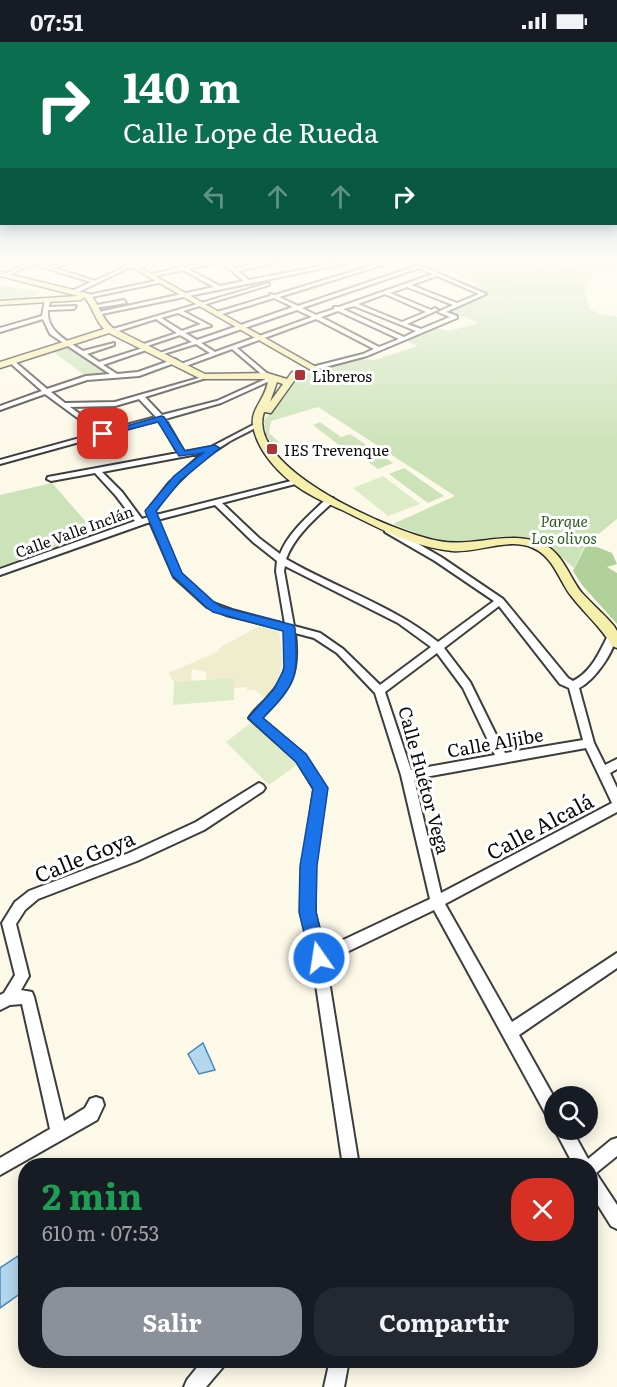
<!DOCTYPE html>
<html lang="es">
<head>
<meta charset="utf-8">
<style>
  :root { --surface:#171b24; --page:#242831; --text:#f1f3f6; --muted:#9ea1a6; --accent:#8c9099 }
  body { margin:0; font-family:Literata,serif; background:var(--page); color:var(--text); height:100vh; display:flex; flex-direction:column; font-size:22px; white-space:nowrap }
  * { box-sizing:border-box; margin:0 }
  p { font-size:20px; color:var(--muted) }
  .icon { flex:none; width:33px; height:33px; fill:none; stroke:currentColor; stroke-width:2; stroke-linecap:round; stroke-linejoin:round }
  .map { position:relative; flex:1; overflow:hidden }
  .drawer { position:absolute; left:18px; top:1116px; width:580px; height:210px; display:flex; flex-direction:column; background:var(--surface); border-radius:24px; box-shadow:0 3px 15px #0003 }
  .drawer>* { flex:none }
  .guide { position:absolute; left:0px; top:0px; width:618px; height:183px; box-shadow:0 3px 15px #0003; background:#0b6e4f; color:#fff; overflow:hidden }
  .fabs { position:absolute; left:544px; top:1044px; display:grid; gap:12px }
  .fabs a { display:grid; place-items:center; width:54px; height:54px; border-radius:50%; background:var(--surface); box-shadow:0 3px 15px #0003; font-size:30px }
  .pin { position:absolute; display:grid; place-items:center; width:51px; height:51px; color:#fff; margin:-26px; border-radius:12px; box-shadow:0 3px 9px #0006 }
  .me { position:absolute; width:66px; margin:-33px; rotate:347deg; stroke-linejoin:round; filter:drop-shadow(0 0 4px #0008) }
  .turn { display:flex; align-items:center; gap:21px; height:126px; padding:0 24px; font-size:27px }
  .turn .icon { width:78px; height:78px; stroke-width:2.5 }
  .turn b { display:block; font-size:42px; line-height:51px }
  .lanes { display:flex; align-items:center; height:57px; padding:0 24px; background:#0003; justify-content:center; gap:30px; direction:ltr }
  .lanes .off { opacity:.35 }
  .round { display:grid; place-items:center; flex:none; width:63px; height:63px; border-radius:24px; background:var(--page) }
  .head { display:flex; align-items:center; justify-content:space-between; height:102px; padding:0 24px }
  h1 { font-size:36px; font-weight:700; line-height:45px; color:#1e9e55 }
  .primary-button { display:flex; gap:12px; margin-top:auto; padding:12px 24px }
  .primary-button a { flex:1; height:69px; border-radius:24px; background:var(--accent); color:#fff; font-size:24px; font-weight:700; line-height:69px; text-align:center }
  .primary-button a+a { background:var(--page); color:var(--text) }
  .status { display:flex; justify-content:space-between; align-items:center; height:42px; padding:0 30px; background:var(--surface); direction:ltr }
  .status svg { height:16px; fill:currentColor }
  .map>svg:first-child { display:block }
</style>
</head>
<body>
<div class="status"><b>07:51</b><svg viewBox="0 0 49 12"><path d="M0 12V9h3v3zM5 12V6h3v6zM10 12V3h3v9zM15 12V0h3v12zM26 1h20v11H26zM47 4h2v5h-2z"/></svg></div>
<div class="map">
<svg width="617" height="1345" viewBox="0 0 617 1345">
  <rect width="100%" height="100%" fill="#fdf9e9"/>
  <path fill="#efedcd" d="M260 584 279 588 283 620 276 645 266 657 255 648H247V645L234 646 233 636 206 638V630L192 627 191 639 174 640 168 631 217 610 222 604Z"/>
  <path fill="#cce2b8" d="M427 219H466L471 225 468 219H540L541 226 544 219 597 232 584 241 589 267 600 272 617 275V477L585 503 574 526 548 504 533 498 506 494 455 500 434 498 393 482 455 454 318 365 271 379 269 391 279 400 273 404 266 392 264 378 285 355 295 335 361 317 374 318 418 304 405 298 434 286 449 289 479 281 450 269 488 253 472 245 478 241 443 227 434 229 420 224Z
    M554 219H617V224L609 229 601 230Z
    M6 244 41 250 23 259H0V246Z
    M63 302 108 333 87 335 48 306Z
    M320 380 341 395 350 392 393 421 378 427 360 414 344 407 313 383Z
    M404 426 444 454 428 461 389 432Z
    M52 441 95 490 0 528V453Z"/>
  <path fill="#b0d199" d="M587 501 612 511 617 522 607 525 617 531V582L582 543 573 529Z"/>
  <path fill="#deebc8" d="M383 434 420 462 388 474 353 446Z
    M234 636V658L173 663 174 640Z
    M252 680 298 722 269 743 226 700Z"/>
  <path fill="#b4d7ee" stroke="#4389bd" stroke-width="1.5" d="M203 1001 215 1028 199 1032 188 1012Z
    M18 1214 24 1249 0 1266V1226Z"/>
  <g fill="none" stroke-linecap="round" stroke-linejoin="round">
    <defs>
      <path id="street" d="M25 219C34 219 42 225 50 225 58 224 66 219 75 219L55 226 95 239 137 219H143L74 252 72 249 91 240 33 222 6 234 2 233 29 221Z
        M167 219H173L184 225 212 219H226L235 226 272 219H282L238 229 249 238 347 219H358L97 273 99 270 214 245 183 228 148 235V233L179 226ZM221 220 244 239 220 244 188 227Z
        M387 219H395L279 255 298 264 419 223 486 252 446 270 457 274V276L367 314 314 328 312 327V325L363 312 374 307 316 277 237 306 269 333V335H274V337L221 361 165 377 184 410 211 405 255 382 260 383C250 390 238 394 227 401 198 419 174 441 155 469L156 473 299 437V441L222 461 259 496 280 512C289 489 310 473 327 456H333V460C315 477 295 493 286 517 336 546 392 563 438 600L494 559 435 519 385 490V486H391L441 515 503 557 568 636 573 639C593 629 600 608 610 590H616C617 607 595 638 579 646L594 701 605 723 617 717V727L610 731 617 746V770L445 862 512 980 617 911V926L519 993 555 1057V1080L549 1078 434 868 326 920 359 1124H343L312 916 301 871 303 824 314 747 297 719 249 676C254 668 262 662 268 655 288 634 289 616 286 588L226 573 207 565 174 535 150 480 0 533V527L135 479 116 454 95 431 51 439 47 437 48 435 178 411 159 378 0 422V418L98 391 45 352 0 368V364L42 349 9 320V318H13L47 347 86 334 110 332 50 292 43 277 0 290V286L42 274 45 258 50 259 49 265 76 264 74 267 48 268C46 290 68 299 83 309L114 301V303L87 312 99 320 143 306 140 304 141 303 177 291 156 277 115 290 112 288 113 287 269 241V243L183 269 211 284 185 291 197 298 293 265 274 256 219 273 217 270 270 254V252L275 253ZM419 226 433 232 339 265H334V267L316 273 302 266ZM437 234 479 252 457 261 411 243ZM407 245 453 263 438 270 450 275 421 287 407 282 438 268 435 266 431 268 390 251ZM385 252 426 270 402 280 358 262ZM354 264 416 289 404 295 343 267ZM297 268 312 275 215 310 201 301ZM338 269 399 297 379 305 321 275ZM178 271 201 282 182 289 161 276ZM180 293 192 300 157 312V314L196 302 210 311 181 322 180 323 183 325 232 307 265 335 268 336 217 359 162 373 145 355 206 336V334L115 360 65 361 51 350 87 338 139 334 177 320 178 319 175 317 138 330 117 332 103 323 149 307 150 306 147 304ZM139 357 156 375 104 389 70 365 115 364ZM203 411 169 441 147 469 148 475 142 477 122 450 102 430ZM215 463 253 500 277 519 276 529 285 582 232 568 213 561 181 532 157 478ZM285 524 398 581 431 605 380 643 343 607 320 591 294 584 284 529ZM499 564 560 642 569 646 583 698 505 711 470 640 444 606ZM295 591 314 596 337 611 375 651 401 733 430 857 324 907 315 871V824L326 746 305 713 261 676C291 646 300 634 295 591ZM437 611 463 646 495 713 411 728 385 650ZM586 706 612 761 441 851 414 737Z
        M161 238 163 240 87 256 84 254Z
        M124 258 126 261 95 266 92 264Z
        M259 741 263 743 265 746 263 749 204 788 137 819 38 857 25 868 16 882 29 934 21 948 32 950 34 955 64 1079 85 1066 90 1057 96 1055 102 1057 104 1063 97 1078 0 1133V1116L50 1087 22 962 10 963 0 968V953L4 951 15 933 2 881 15 860 29 849 129 811 196 780Z
        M555 1088H572L588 1117 611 1098 617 1096V1114L596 1131 617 1163V1187L611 1184 591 1152V1124H574Z
        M203 1318H225L223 1325 206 1345H184L187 1338Z
        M330 1318H349L344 1345H324Z"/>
      <path id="secondary" d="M121 219H129L318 326 311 328Z
        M0 230 90 252C100 264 101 276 113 286L205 332 267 331 287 337 292 330H298L299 332 271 371 264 370C244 427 397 492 439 499 474 506 510 487 543 502 563 511 569 535 582 551 592 562 604 572 614 584L617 589V606L612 604C601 585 586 573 572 555 559 539 554 515 533 506 508 495 479 511 452 509 412 505 377 485 342 468 324 460 306 452 290 439 274 426 256 405 253 383 250 367 268 354 268 337H201L109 291 0 326V320L104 287C94 277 94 266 84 255L81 258 0 263V259L78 254 0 234ZM277 340 283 342 270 360Z"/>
    </defs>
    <use href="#street" stroke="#3d3d3d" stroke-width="4"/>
    <use href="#secondary" stroke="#2c2c2c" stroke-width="3"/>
    <use href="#street" fill="#fff" fill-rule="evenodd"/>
    <use href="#secondary" fill="#f5efab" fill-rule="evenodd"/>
  </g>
  <linearGradient id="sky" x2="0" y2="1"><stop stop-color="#93c2ea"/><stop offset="0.54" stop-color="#fefcf5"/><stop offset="1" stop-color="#fefcf5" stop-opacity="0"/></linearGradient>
  <rect width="617" height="408" fill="url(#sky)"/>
  <path fill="#1a73e8" stroke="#114b97" stroke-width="1.5" d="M161 374 164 375 185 409 215 403 220 406 181 438 156 469 182 531 214 560 222 565 293 583 295 586C298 634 298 640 263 676L306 712 328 746 317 824 316 870 327 916 325 923 319 925 312 923 310 916 299 870 300 824 313 747 296 720 248 676 274 647 284 627 283 589 213 570 206 565 172 533 145 469 174 434 203 411 179 414 158 380 103 394 99 392Z"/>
  <g fill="#a93335" stroke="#fff" stroke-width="2">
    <rect x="294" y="327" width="12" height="12" rx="3"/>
    <rect x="266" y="401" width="12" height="12" rx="3"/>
  </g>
  <g text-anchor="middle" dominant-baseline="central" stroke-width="6" stroke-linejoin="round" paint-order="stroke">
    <g font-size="15" fill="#0a0a0a" stroke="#fff" text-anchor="start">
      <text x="312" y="333">Libreros</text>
      <text x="284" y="407">IES Trevenque</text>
    </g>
    <g font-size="15" font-style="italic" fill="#2d5923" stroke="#fff">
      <text x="564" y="478">Parque<tspan x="564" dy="17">Los olivos</tspan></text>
    </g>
    <g font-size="15" fill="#0a0a0a" stroke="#fff">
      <text transform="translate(74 489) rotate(-20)">Calle Valle Inclán</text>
    </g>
    <g font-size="18" fill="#0a0a0a" stroke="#fff">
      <text transform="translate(495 700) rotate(-10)">Calle Aljibe</text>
      <text transform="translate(425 738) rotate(75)">Calle Huétor Vega</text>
    </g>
    <g font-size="21" fill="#0a0a0a" stroke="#fff">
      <text transform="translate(539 783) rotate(-28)">Calle Alcalá</text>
      <text transform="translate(84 813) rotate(-22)">Calle Goya</text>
    </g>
  </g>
</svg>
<div class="fabs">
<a><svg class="icon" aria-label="search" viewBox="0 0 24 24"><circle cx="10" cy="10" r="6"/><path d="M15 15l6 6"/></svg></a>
</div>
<div class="pin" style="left:103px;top:392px;background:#d93025"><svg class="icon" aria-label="arrive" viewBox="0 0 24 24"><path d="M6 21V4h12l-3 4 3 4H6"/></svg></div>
<svg class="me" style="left:319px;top:916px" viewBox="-20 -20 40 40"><circle r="17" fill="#1a73e8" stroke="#fff" stroke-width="3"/><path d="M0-11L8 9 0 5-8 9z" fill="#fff"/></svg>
<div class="guide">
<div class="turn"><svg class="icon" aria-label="right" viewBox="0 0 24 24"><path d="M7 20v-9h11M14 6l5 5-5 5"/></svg><div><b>140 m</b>Calle Lope de Rueda</div></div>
<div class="lanes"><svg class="icon off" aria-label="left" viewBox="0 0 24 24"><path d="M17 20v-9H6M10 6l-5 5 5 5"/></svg><svg class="icon off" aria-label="ahead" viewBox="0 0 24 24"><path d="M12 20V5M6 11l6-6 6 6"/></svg><svg class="icon off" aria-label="ahead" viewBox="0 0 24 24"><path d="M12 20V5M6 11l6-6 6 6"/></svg><svg class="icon" aria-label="right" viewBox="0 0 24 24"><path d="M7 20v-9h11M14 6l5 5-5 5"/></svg></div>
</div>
<section class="drawer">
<div class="head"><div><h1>2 min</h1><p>610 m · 07:53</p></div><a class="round" style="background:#d93025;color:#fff"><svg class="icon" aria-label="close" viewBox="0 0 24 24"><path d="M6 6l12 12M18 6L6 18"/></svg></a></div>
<div class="primary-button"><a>Salir</a><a>Compartir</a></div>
</section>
</div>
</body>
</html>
